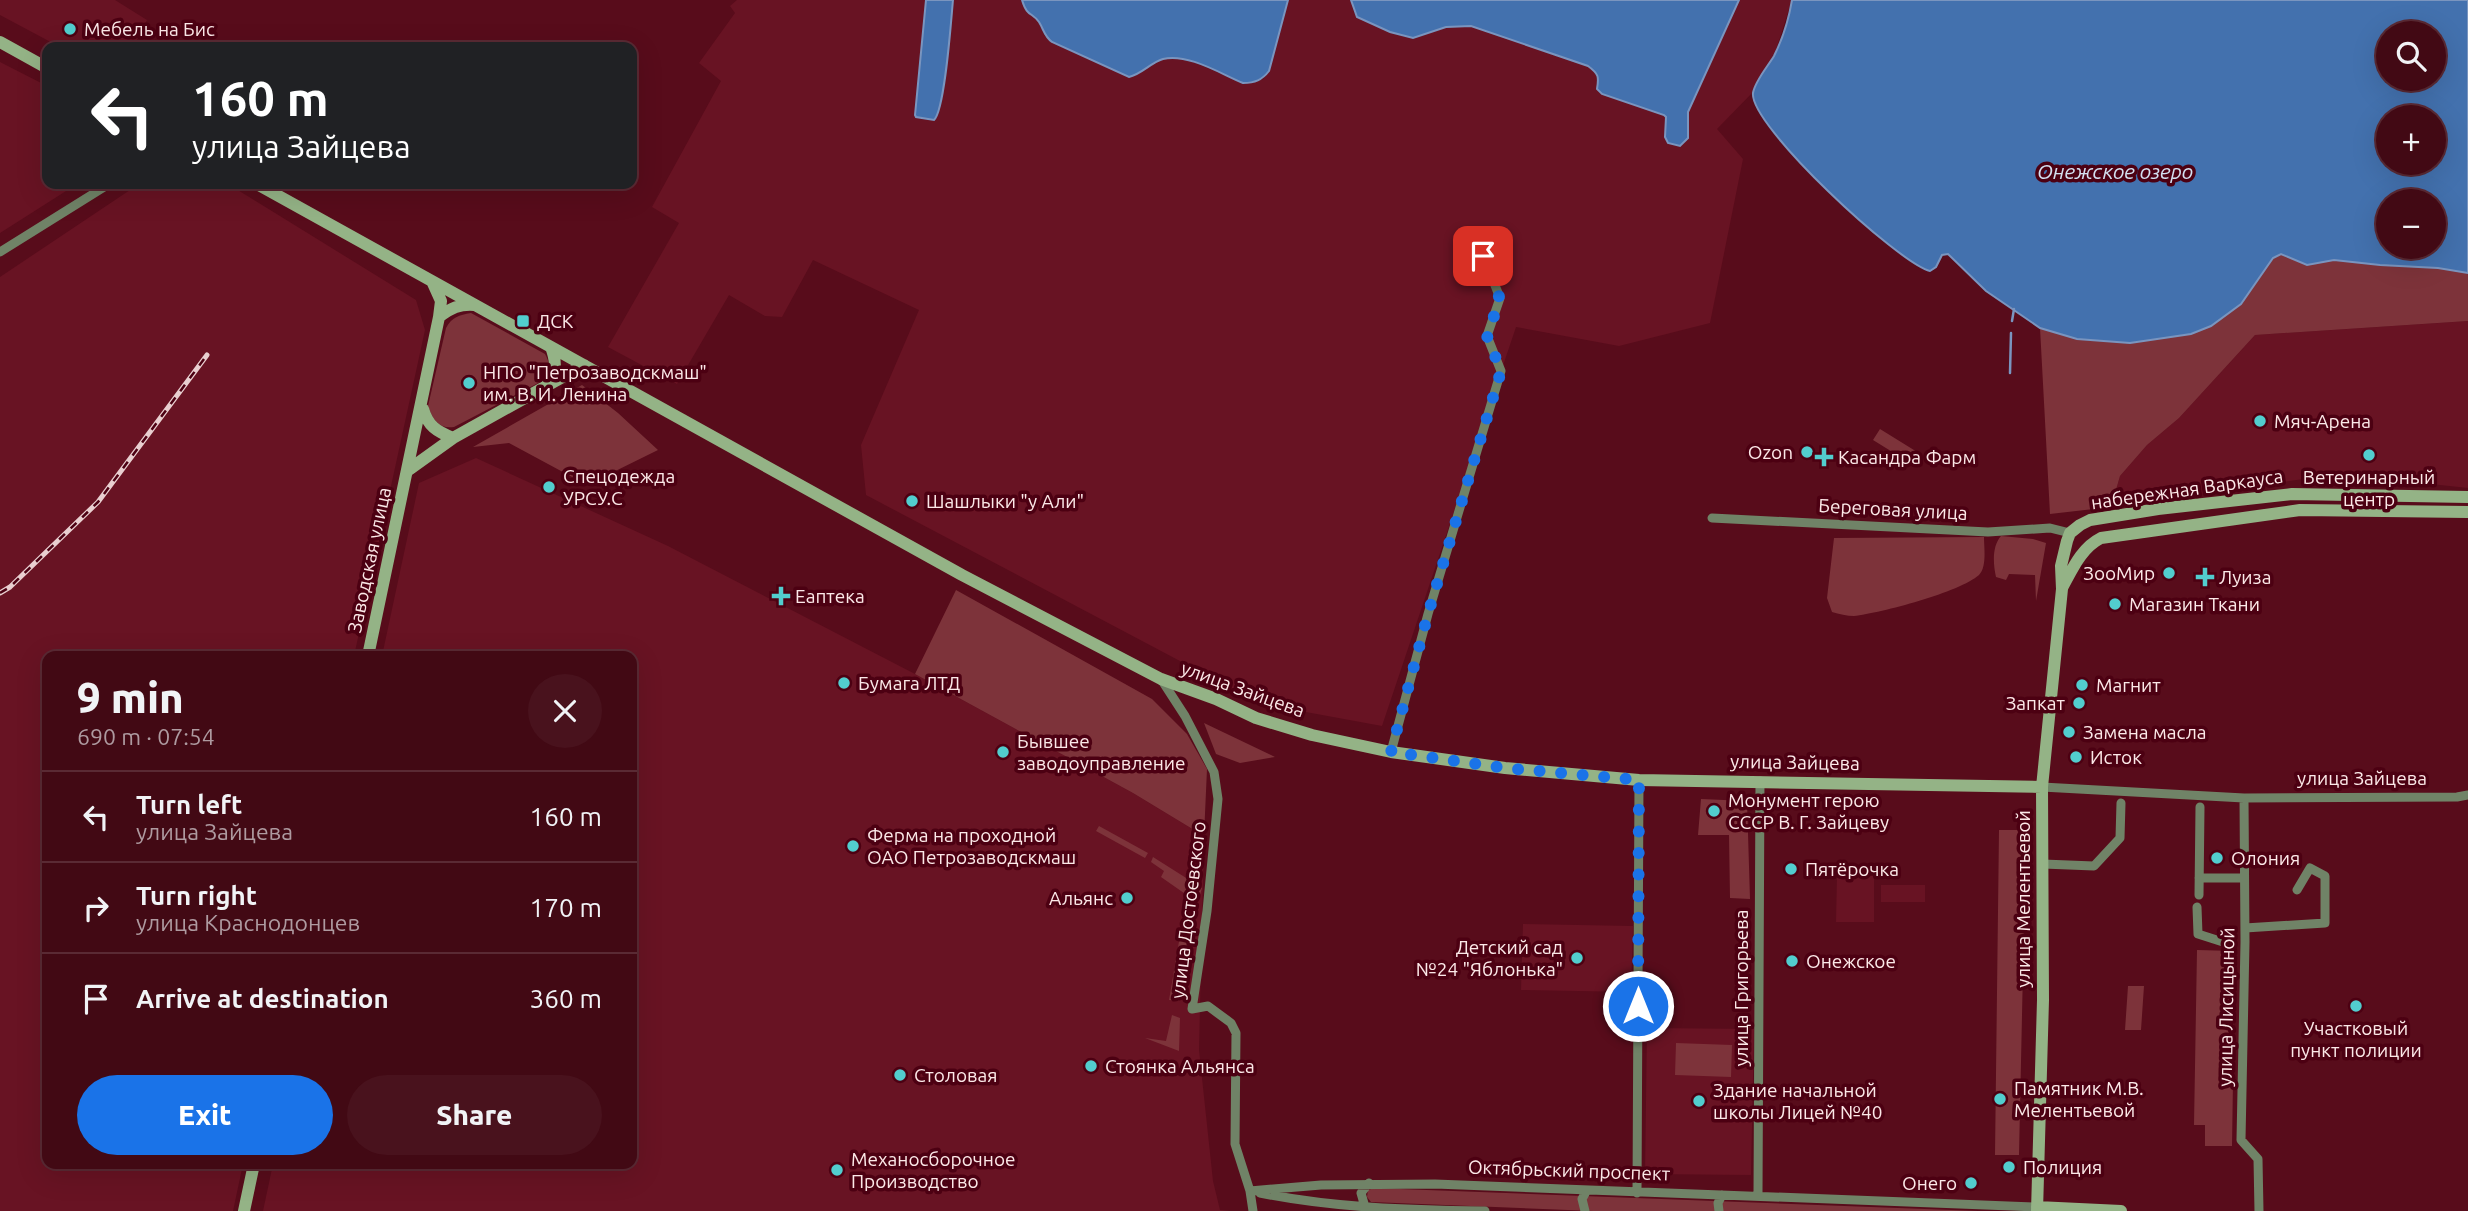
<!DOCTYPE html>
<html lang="en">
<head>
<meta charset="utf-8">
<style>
  :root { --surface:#420914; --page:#49121d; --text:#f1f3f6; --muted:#ae9aa0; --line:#5a2a34; --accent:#1a73e8 }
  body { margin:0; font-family:Ubuntu,sans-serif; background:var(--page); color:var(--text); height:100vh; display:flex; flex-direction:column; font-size:26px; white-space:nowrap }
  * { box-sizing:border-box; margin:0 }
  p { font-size:23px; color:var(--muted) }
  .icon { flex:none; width:38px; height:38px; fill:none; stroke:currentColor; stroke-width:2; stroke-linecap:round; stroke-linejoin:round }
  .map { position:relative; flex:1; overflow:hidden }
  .details { position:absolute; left:42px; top:651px; width:595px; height:518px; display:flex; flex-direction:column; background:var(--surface); border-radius:14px; box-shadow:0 7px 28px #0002,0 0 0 2px var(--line) }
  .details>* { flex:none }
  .top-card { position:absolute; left:42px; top:42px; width:595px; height:147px; border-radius:14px; box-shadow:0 7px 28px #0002,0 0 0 2px var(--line); background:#202124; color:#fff; overflow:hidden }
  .fabs { position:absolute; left:2376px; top:21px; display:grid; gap:14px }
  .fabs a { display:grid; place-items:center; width:70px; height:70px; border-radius:50%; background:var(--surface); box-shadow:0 7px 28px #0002,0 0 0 2px var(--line); font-size:35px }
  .pin { position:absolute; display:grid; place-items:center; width:60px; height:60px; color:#fff; margin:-30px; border-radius:14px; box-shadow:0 4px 10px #0006 }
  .me { position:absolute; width:77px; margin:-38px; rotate:0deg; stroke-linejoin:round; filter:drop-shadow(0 0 5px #0008) }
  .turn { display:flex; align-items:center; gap:24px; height:147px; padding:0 35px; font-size:32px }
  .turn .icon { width:91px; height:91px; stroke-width:2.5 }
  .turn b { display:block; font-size:49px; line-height:60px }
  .round { display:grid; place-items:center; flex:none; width:74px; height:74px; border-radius:37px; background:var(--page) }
  .head { display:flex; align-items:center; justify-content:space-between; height:119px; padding:0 35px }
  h1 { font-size:42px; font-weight:800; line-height:52px }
  .primary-button { display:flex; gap:14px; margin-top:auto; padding:14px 35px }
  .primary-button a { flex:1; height:80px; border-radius:42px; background:var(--accent); color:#fff; font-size:28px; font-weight:800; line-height:80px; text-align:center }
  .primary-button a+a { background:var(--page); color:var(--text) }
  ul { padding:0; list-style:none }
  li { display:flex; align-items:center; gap:21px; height:91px; padding:0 35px; border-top:2px solid var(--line) }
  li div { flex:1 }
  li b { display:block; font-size:26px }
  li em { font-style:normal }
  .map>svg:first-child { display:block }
</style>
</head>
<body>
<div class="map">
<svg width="2468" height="1211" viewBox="0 0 2468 1211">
  <rect width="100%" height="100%" fill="#580c1b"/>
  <path fill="#681323" d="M0 0H115L147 20 133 47H60L0 15Z
    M737 0H926L915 114 943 91 953 0H1022L1025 9 1038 20 1044 35 1051 42 1129 77 1140 73 1153 63 1165 59 1177 58 1193 62 1243 83H1252L1263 79 1269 71 1288 0H1351L1354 13 1402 36 1413 38 1446 27 1471 26 1588 66 1598 75 1600 80 1597 86 1602 94 1664 115 1666 117 1665 137 1688 138V112L1739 0H1792L1775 53 1753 92 1717 129 1743 159 1710 323 1619 346 1516 327 1382 726 1295 710 1231 688 866 495 861 445 919 310 813 260 782 317 765 316 729 295 677 384 608 347 679 223 652 207 721 81 699 63 735 13 730 6Z
    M0 62 47 86V184H77L0 233Z
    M139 184H228L416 300 425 330 354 656H47V1164H243L233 1211H0V277Z
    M2468 321V488L2338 474 2111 507 2120 476 2147 445 2179 418 2255 335Z
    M476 458 668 546 915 674 1133 793 1204 836 1199 1050 1213 1181 1220 1210 1230 1211H263L273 1164H632V656H382L419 483Z
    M1837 876H1874V922H1836Z
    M1881 885H1925V902H1881Z
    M1523 924 1633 926 1631 992 1521 990Z
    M1647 1028 1754 1029 1751 1175 1645 1174Z"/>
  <path fill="#7d333a" d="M2281 254 2307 265 2334 260 2380 265 2438 268 2468 273V321L2255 335 2179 418 2147 445 2120 476 2111 507 2050 514 2040 328 2077 339 2130 343 2191 334 2211 326 2241 304 2273 258Z
    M471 313 545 354C551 364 550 372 542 381L454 427C439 429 433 420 428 406L446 328C452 317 459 315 471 313Z
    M582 385 618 413 658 450 587 485 509 443 473 447Z
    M1880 429 1922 455 1915 466 1873 440Z
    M2001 536 2033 539 2046 543 2036 601 2035 575 2009 574 2006 580 1996 577C1993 564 1992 546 2001 536Z
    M1984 537C1984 548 1987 567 1979 575 1960 592 1881 613 1854 616 1847 616 1839 614 1832 612L1827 598 1834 538Z
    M956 590 1152 699 1187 734 1207 769 1204 836 1133 793 915 674Z
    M1204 723 1275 757 1240 763 1216 754Z
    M1701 799 1747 801 1750 899 1730 898 1729 835H1698Z
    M1099 826 1148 853 1145 858 1096 831Z
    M1999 830H2026L2019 1155H1995Z
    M1153 857 1202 888 1199 898H1191L1161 877 1164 871 1151 862Z
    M1182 924 1192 925 1179 1001 1169 1000Z
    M2197 950 2235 951 2232 1146H2205V1125H2194Z
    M2128 986H2144L2141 1030H2125Z
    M1172 1015 1180 1018 1179 1051 1145 1038 1166 1041Z
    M1676 1043 1732 1045 1731 1077 1675 1075Z
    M1374 1188 1978 1211H1593L1371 1202 1367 1197 1368 1190Z"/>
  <path fill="#4371ae" stroke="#7a95bf" stroke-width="2" fill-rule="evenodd" d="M926 0H953C951 20 945 110 934 120L916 117 915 115Z
    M1022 0H1288L1269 71C1262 80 1255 83 1243 83 1221 74 1188 53 1163 59 1150 63 1142 74 1129 77L1052 42C1044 36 1044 30 1039 22 1032 12 1027 17 1022 0Z
    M1351 0H1739L1688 112V138L1680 146 1668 143 1665 137 1666 117 1664 115 1602 94 1597 89C1599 77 1599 74 1588 66L1471 26 1446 27 1413 38 1390 32 1357 17Z
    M1792 0H2468V273L2438 268 2380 265 2334 260 2307 265 2281 254 2273 258 2241 304 2211 326 2191 334 2130 343 2077 339 2040 328 1986 291 1948 254 1942 255 1936 267 1930 271C1898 263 1749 125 1753 93 1755 81 1768 66 1774 56 1782 40 1789 18 1792 0ZM2389 33H2434V79H2389ZM2434 117V163H2389V117ZM2389 201H2434V247H2389Z"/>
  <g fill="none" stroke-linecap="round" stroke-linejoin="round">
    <path stroke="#7a95bf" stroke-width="2.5" d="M2012 321 2014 309
      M2010 373 2011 333"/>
    <path stroke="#708367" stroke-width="9" d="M0 252 109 184
      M1712 518 1988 532 2050 528 2070 533
      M1161 679 1185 716 1214 772 1218 799 1207 911 1192 1009 1208 1006 1231 1023 1236 1033 1235 1144 1250 1191 1253 1211
      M1391 752 1428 614 1501 371 1487 336 1500 298 1475 234
      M2042 787 2244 798 2457 797 2468 795
      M2244 798 2245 942 2241 1140 2258 1159 2259 1211
      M2043 864 2094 866 2120 838 2121 803
      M2199 878H2244
      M2199 895 2200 807
      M2197 907 2198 934 2223 942
      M2245 928 2325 923V876L2310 868 2297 890
      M1250 1191 1321 1185 1435 1184 2037 1207
      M1260 1193C1334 1208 1409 1210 1485 1211
      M1637 1193 1639 780
      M1758 1195 1760 781
      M1365 1207 1361 1193 1369 1183
      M1585 1211 1582 1199 1587 1190
      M1719 1211 1718 1203 1722 1195"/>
    <path stroke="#94b386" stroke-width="12" d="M0 42 47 68
      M257 184 962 575 1161 679 1216 699 1256 718 1312 735 1391 752 1505 768 1639 780 2042 787
      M439 317C451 308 459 304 474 305
      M548 386C556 370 557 363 551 347
      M423 409C428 426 436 431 453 438
      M407 471 453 438 584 365
      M2062 588C2072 570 2081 548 2101 538L2300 510 2468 512
      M368 656 439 317 441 301 432 281
      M2037 1207 2121 1211
      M244 1211 254 1164
      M2037 1211 2043 1000 2042 787 2062 589 2061 566 2067 541 2070 533 2080 525 2090 520 2158 509 2292 494 2468 497"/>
    <defs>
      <path id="rail" d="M0 593 10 587 98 502 207 355"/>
    </defs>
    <use href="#rail" stroke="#e9cfd0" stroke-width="5"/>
    <use href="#rail" stroke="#4c0012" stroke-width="2.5" stroke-dasharray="8" stroke-linecap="butt"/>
  </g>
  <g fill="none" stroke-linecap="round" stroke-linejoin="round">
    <path stroke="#1a73e8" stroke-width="12" stroke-dasharray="0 21.6" d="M1483 256 1500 299 1487 336 1501 371 1428 614 1391 752 1505 768 1639 780 1638 1006"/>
  </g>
  <g fill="#52cdce" stroke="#4c0012" stroke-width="2.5">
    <circle cx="70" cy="29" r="7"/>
    <rect x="516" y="314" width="14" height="14" rx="3.5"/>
    <circle cx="469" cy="383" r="7"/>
    <circle cx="2260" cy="421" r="7"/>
    <circle cx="1807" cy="452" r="7"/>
    <circle cx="2369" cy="455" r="7"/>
    <path d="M1820.5 446.5h7v7h7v7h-7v7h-7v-7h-7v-7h7z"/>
    <circle cx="549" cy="487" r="7"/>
    <circle cx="912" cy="501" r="7"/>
    <circle cx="2169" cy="573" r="7"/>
    <path d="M2201.5 566.5h7v7h7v7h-7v7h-7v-7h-7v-7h7z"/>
    <path d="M777.5 585.5h7v7h7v7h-7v7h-7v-7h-7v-7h7z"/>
    <circle cx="2115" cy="604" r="7"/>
    <circle cx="844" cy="683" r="7"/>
    <circle cx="2082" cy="685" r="7"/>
    <circle cx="2079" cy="703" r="7"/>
    <circle cx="2069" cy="732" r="7"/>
    <circle cx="1003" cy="752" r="7"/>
    <circle cx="2076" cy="757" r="7"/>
    <circle cx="1714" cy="811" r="7"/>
    <circle cx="853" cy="846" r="7"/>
    <circle cx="2217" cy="858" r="7"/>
    <circle cx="1791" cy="869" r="7"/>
    <circle cx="1127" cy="898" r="7"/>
    <circle cx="1577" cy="958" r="7"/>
    <circle cx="1792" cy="961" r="7"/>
    <circle cx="2356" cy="1006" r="7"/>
    <circle cx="1091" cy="1066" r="7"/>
    <circle cx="900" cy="1075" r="7"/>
    <circle cx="2000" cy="1099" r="7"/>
    <circle cx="1699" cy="1101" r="7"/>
    <circle cx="2009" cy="1167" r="7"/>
    <circle cx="837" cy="1170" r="7"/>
    <circle cx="1971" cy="1183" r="7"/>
  </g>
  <g text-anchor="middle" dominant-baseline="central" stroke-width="7" stroke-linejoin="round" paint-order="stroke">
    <g font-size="19" fill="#fce8e8" stroke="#4c0012" text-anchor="start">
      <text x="84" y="29">Мебель на Бис</text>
      <text x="537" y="321">ДСК</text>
      <text x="483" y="372">НПО "Петрозаводскмаш"<tspan x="483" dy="22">им. В. И. Ленина</tspan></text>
      <text x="2274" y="421">Мяч-Арена</text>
      <text x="1793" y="452" text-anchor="end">Ozon</text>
      <text x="1838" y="457">Касандра Фарм</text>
      <text x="563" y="476">Спецодежда<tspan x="563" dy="22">УРСУ.С</tspan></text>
      <text x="2369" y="477" text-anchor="middle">Ветеринарный<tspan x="2369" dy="22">центр</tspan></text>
      <text x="926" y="501">Шашлыки "у Али"</text>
      <text x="2155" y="573" text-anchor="end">ЗооМир</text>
      <text x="2219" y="577">Луиза</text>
      <text x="795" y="596">Еаптека</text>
      <text x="2129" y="604">Магазин Ткани</text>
      <text x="858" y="683">Бумага ЛТД</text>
      <text x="2096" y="685">Магнит</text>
      <text x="2065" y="703" text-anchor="end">Запкат</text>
      <text x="2083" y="732">Замена масла</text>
      <text x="1017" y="741">Бывшее<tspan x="1017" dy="22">заводоуправление</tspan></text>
      <text x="2090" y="757">Исток</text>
      <text x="1728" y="800">Монумент герою<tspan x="1728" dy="22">СССР В. Г. Зайцеву</tspan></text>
      <text x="867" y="835">Ферма на проходной<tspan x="867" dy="22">ОАО Петрозаводскмаш</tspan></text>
      <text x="2231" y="858">Олония</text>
      <text x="1805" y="869">Пятёрочка</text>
      <text x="1113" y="898" text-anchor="end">Альянс</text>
      <text x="1563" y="947" text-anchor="end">Детский сад<tspan x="1563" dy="22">№24 "Яблонька"</tspan></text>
      <text x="1806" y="961">Онежское</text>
      <text x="2356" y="1028" text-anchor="middle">Участковый<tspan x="2356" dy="22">пункт полиции</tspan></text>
      <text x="1105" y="1066">Стоянка Альянса</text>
      <text x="914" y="1075">Столовая</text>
      <text x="2014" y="1088">Памятник М.В.<tspan x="2014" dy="22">Мелентьевой</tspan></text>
      <text x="1713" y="1090">Здание начальной<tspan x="1713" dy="22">школы Лицей №40</tspan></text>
      <text x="851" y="1159">Механосборочное<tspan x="851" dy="22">Производство</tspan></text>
      <text x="2023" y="1167">Полиция</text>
      <text x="1957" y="1183" text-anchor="end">Онего</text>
    </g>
    <g font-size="19" fill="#fce8e8" stroke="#4c0012">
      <text transform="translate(2187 489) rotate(-8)">набережная Варкауса</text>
      <text transform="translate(1893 509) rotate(3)">Береговая улица</text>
      <text transform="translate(369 560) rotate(-78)">Заводская улица</text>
      <text transform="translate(1243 689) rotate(20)">улица Зайцева</text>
      <text transform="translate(1795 762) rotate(1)">улица Зайцева</text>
      <text x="2362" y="778">улица Зайцева</text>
      <text transform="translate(2023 899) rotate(-90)">улица Мелентьевой</text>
      <text transform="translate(1188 910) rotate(-83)">улица Достоевского</text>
      <text transform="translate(1741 988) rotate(-90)">улица Григорьева</text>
      <text transform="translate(2226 1007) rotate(-89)">улица Лисицыной</text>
      <text transform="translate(1569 1170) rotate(2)">Октябрьский проспект</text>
    </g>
    <g font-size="21" font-style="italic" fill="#d4e1f2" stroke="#4c0012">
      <text x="2115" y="171">Онежское озеро</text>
    </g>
  </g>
</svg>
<div class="fabs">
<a><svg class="icon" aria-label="search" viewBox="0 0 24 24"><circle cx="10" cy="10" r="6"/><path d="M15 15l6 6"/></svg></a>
<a>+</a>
<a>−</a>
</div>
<div class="pin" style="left:1483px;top:256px;background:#d93025"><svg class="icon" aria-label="arrive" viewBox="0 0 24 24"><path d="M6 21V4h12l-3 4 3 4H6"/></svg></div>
<svg class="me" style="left:1638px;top:1006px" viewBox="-20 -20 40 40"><circle r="17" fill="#1a73e8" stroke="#fff" stroke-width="3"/><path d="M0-11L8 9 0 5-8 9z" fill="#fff"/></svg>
<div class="top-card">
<div class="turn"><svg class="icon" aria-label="left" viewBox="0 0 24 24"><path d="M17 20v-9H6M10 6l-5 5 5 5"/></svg><div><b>160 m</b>улица Зайцева</div></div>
</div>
<section class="details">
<div class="head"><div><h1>9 min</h1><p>690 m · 07:54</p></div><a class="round"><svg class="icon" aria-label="close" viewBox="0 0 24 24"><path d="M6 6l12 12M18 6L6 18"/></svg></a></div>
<ul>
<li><svg class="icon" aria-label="left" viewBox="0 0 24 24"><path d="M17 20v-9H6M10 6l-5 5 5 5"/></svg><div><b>Turn left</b><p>улица Зайцева</p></div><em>160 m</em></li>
<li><svg class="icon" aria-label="right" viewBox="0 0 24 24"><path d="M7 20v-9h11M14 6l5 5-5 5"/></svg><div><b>Turn right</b><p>улица Краснодонцев</p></div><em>170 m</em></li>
<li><svg class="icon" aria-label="arrive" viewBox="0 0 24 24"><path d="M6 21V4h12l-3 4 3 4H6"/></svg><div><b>Arrive at destination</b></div><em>360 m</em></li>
</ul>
<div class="primary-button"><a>Exit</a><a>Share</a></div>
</section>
</div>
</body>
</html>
